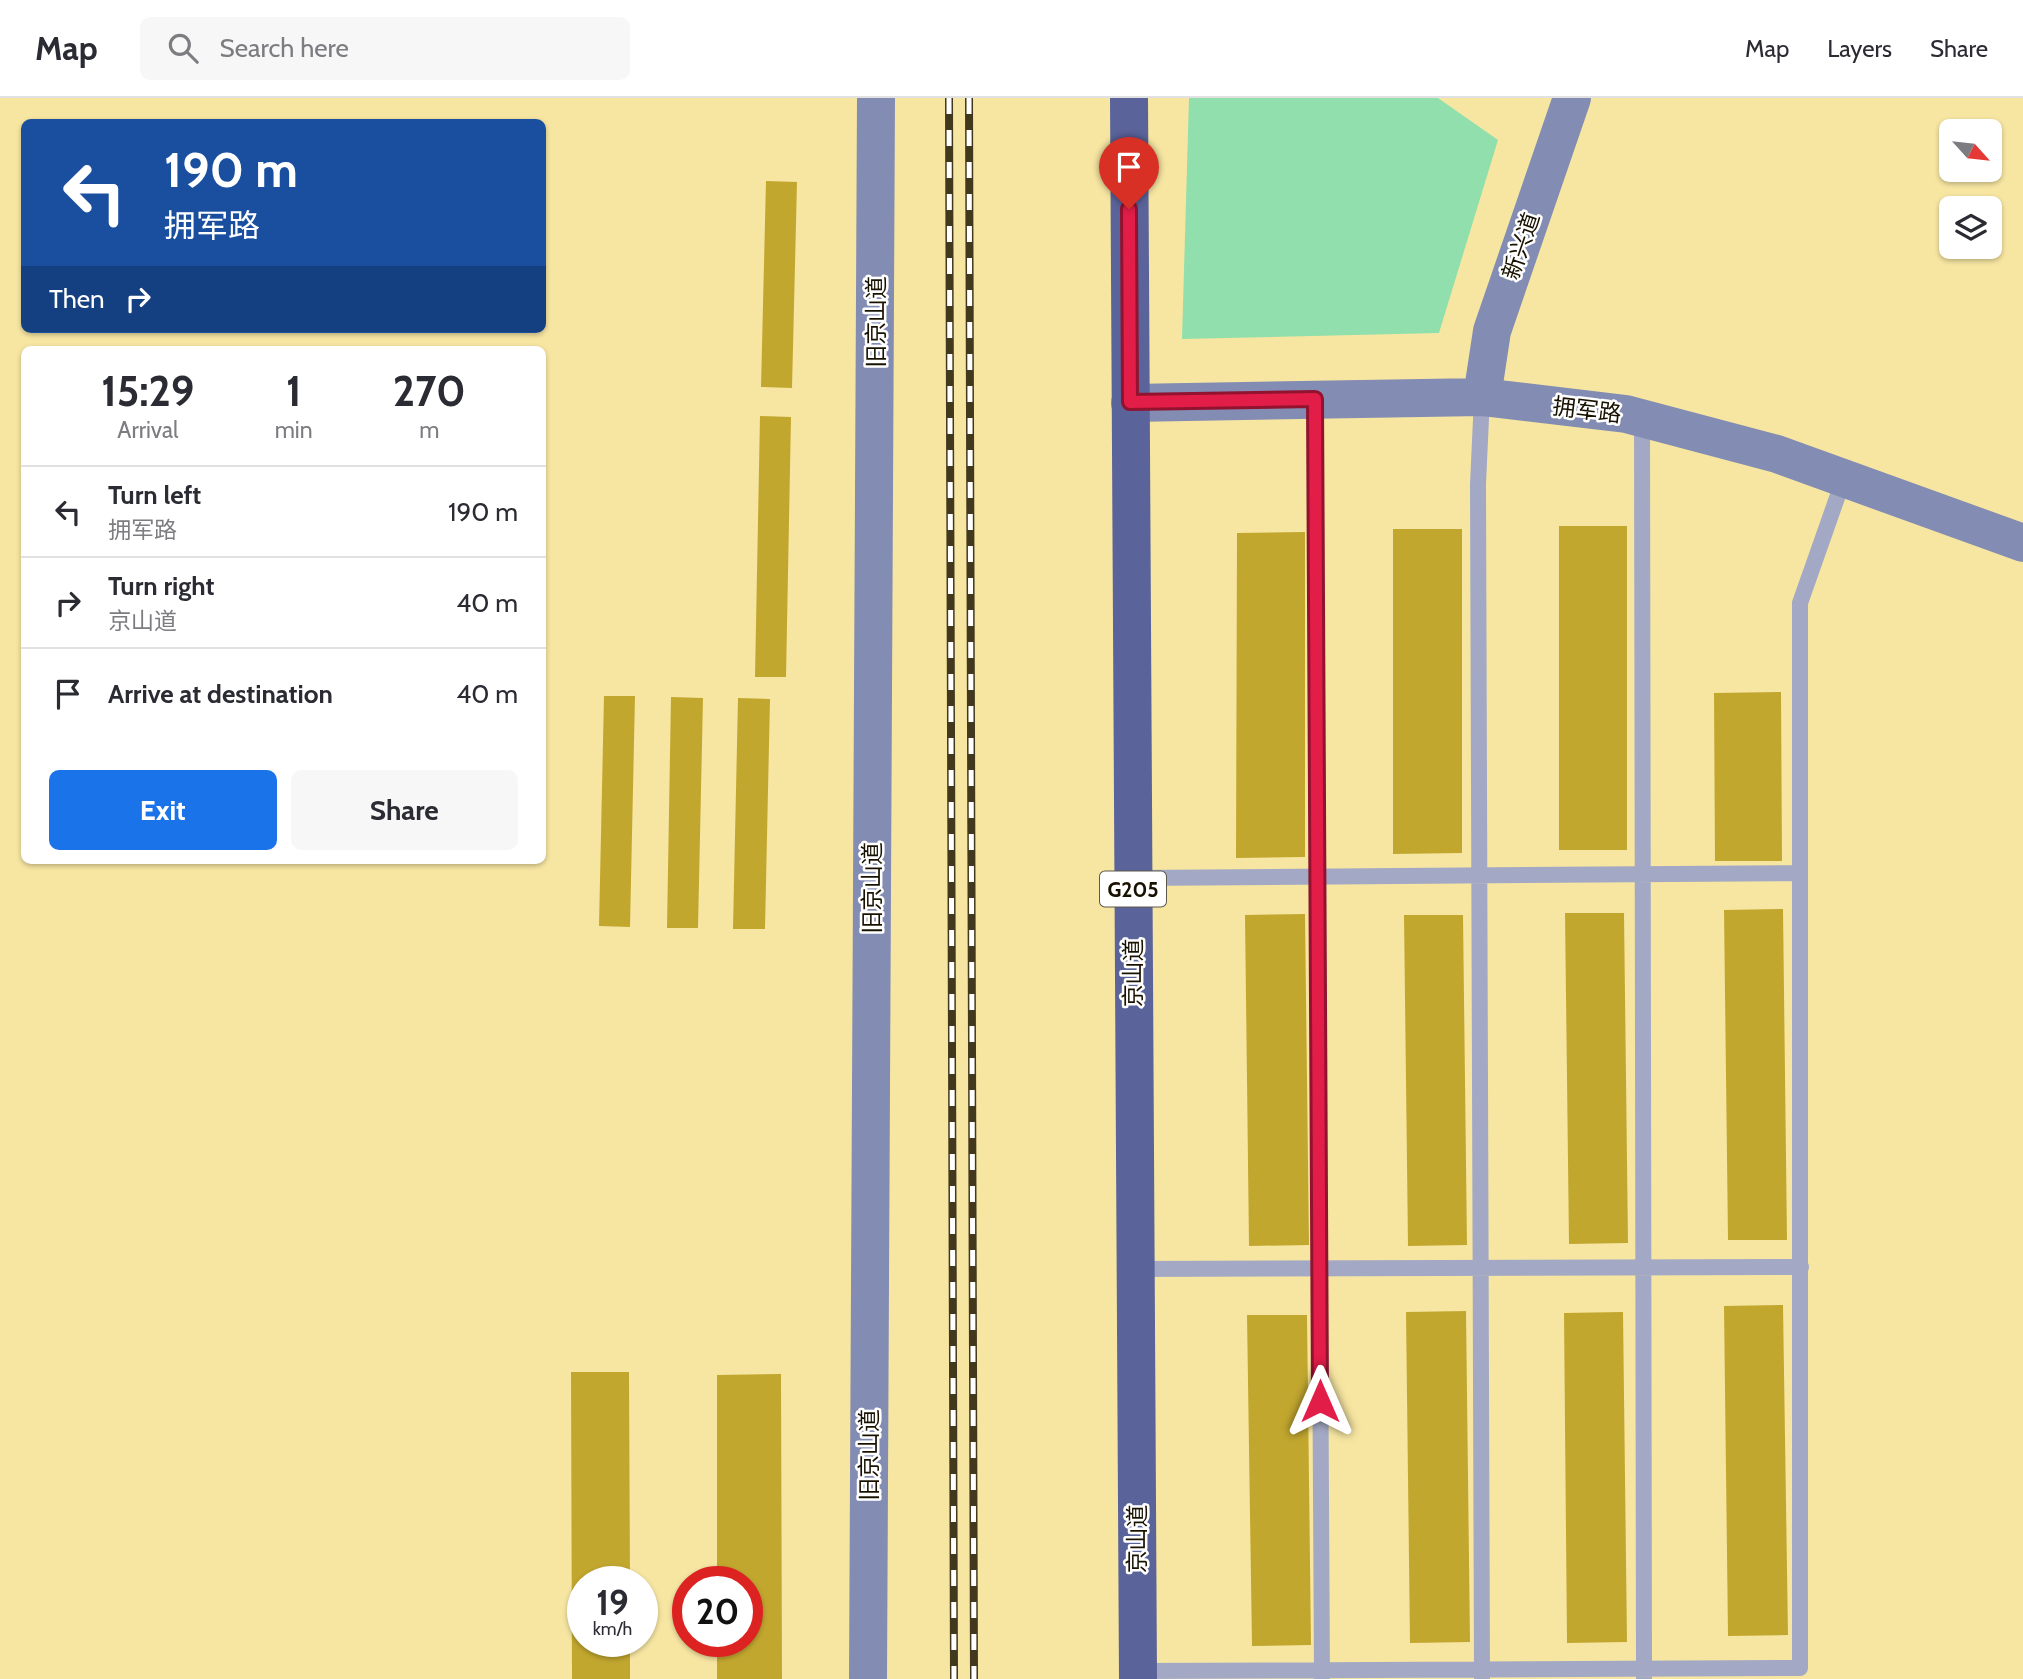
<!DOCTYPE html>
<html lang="en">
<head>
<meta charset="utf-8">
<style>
  :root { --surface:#fff; --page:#f7f7f7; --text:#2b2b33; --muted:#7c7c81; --line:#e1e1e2; --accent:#1a73e8 }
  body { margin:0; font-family:Cabin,"Noto Sans SC",sans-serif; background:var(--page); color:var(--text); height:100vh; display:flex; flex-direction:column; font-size:26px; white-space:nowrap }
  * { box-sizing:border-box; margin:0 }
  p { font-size:23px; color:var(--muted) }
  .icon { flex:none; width:38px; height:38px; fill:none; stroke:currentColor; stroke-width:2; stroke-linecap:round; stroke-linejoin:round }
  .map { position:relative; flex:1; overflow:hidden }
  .panel { position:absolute; left:21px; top:248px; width:525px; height:518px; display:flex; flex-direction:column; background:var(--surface); border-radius:10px; box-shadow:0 2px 5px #0004 }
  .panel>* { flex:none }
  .banner { position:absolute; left:21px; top:21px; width:525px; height:214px; border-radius:10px; box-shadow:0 2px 5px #0004; background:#1a4fa0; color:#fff; overflow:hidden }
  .needle { width:46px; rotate:117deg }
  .controls { position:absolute; left:1939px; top:21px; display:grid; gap:14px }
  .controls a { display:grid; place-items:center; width:63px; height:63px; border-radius:10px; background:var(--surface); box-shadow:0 2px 5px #0004; font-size:35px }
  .speed { position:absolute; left:567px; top:1468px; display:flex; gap:14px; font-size:35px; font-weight:700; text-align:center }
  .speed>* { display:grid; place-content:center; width:91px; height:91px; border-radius:50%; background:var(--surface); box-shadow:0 2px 5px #0004; line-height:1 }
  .speed small { font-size:18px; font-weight:400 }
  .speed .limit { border:10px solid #d22; background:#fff; color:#111 }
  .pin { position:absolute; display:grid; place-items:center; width:60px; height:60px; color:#fff; margin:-72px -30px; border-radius:50% 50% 50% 0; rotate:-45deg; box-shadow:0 0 7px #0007 }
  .pin .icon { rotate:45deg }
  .me { position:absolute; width:77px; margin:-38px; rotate:0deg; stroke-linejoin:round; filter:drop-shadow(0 0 5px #0008) }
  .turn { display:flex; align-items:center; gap:24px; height:147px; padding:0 28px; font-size:32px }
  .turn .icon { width:91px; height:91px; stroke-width:2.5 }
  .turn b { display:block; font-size:49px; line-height:60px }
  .then { display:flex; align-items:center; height:66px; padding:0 28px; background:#0003; gap:14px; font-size:26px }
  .eta { display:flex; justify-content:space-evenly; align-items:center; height:119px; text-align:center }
  .eta b { font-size:42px; font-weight:700; line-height:49px }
  .action { display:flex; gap:14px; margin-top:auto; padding:14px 28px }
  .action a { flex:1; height:80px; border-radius:10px; background:var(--accent); color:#fff; font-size:28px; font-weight:700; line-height:80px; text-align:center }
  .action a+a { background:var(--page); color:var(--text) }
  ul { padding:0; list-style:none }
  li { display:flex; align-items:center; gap:21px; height:91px; padding:0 28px; border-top:2px solid var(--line) }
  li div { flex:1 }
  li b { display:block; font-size:26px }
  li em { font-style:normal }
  header { display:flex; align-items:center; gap:42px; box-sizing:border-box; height:98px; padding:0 35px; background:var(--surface); border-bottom:2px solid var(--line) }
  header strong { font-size:33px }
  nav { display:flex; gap:38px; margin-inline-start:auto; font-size:24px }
  .search { width:490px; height:63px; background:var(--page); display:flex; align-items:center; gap:18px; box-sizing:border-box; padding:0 24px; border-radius:10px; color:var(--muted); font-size:26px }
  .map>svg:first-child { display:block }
</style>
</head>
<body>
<header>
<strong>Map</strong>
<div class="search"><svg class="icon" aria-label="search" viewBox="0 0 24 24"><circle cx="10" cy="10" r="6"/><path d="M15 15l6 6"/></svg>Search here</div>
<nav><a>Map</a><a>Layers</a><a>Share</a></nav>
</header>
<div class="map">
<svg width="2023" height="1581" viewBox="0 0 2023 1581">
  <rect width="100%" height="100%" fill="#f7e6a2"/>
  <path fill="#90dfad" d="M1189 0H1438L1498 42 1439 235 1182 241Z"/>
  <path fill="#c2a72f" d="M766 83 797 84 792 290 761 289Z
    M760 318 791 319 786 579H755Z
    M1559 428H1627V752H1559Z
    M1393 431H1462V755L1393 756Z
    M1305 434V759L1236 760 1237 435Z
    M1781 594 1782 763H1715L1714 595Z
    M604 598H635L630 829 599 828Z
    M671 599 703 600 698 830H667Z
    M738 600 770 601 765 831H733Z
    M1783 811 1787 1142H1728L1724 812Z
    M1565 815H1624L1628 1145 1569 1146Z
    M1305 816 1309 1147 1249 1148 1245 817Z
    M1404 817H1463L1467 1147 1408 1148Z
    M1783 1207 1788 1537 1728 1538 1724 1208Z
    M1466 1213 1470 1544 1410 1545 1406 1214Z
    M1623 1214 1627 1544 1567 1545 1564 1215Z
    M1247 1217H1307L1311 1547 1252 1548Z
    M571 1274H629L630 1484H583V1544H630V1581H572Z
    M781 1276 782 1581H717V1544H747V1484H717V1277Z"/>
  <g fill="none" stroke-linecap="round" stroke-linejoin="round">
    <path stroke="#a3a9c4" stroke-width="16" d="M1315 301 1322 1580
      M1642 320 1644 1581
      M1133 780 1800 775
      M1135 1171 1801 1169
      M1138 1573 1800 1570V505L1844 380
      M1482 1581 1478 386 1482 299"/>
    <path stroke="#838cb3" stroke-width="38" d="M1482 299 1492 233 1572 0
      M1130 305 1482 299 1626 316 1777 356 2023 445
      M868 1581 876 0"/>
    <path stroke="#5a639a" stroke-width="38" d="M1129 0 1138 1581"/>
    <defs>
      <path id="rail" d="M949 0 954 1581
        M969 0 974 1581"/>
    </defs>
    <use href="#rail" stroke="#41381e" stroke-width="8"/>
    <use href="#rail" stroke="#fff" stroke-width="5" stroke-dasharray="16" stroke-linecap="butt"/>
  </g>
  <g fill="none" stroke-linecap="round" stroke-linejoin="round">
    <defs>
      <path id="route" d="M1129 111 1130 304 1315 301 1320 1303"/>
    </defs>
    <use href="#route" stroke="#92132f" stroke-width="18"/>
    <use href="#route" stroke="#e11d48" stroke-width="12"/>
  </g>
  <g text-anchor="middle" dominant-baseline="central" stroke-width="5" stroke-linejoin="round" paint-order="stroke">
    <rect fill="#fff" stroke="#5d584c" stroke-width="2" x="1100" y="773.5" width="66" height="35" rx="5"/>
    <g font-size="21" font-weight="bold" fill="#181100">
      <text x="1133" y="791">G205</text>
    </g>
    <g font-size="23" fill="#181100" stroke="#fff">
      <text transform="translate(1521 148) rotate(-71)">新兴道</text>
      <text transform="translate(876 224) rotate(-90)">旧京山道</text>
      <text transform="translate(1587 312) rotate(7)">拥军路</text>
      <text transform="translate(872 790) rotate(-90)">旧京山道</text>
      <text transform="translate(1133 875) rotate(-90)">京山道</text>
      <text transform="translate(869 1357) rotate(-90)">旧京山道</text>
      <text transform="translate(1137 1441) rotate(-90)">京山道</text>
    </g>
  </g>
</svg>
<div class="controls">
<a><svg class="needle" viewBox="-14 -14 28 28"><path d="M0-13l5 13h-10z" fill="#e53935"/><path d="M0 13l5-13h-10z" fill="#7c7c81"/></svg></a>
<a><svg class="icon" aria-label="layers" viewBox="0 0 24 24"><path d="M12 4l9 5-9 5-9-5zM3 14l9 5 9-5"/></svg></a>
</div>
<div class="speed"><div>19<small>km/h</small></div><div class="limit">20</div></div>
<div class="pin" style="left:1129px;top:111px;background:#d93025"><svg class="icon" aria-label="arrive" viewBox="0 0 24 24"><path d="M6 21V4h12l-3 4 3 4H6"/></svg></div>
<svg class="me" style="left:1320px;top:1303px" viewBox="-20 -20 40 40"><path d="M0-17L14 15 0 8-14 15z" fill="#e11d48" stroke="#fff" stroke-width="4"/></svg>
<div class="banner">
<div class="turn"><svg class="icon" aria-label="left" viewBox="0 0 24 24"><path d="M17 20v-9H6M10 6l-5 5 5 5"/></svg><div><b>190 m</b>拥军路</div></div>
<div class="then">Then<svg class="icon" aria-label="right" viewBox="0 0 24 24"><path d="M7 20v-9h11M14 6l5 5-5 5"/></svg></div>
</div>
<section class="panel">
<div class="eta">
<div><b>15:29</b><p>Arrival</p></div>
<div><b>1</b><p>min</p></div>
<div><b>270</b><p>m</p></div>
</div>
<ul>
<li><svg class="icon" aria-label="left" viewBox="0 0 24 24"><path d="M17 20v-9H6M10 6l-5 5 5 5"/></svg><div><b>Turn left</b><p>拥军路</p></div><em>190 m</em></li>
<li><svg class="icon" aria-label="right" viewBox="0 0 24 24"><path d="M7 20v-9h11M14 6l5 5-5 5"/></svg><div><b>Turn right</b><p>京山道</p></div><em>40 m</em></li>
<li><svg class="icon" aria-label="arrive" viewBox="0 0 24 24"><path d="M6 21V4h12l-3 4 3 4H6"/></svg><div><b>Arrive at destination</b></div><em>40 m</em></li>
</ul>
<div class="action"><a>Exit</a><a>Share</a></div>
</section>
</div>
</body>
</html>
